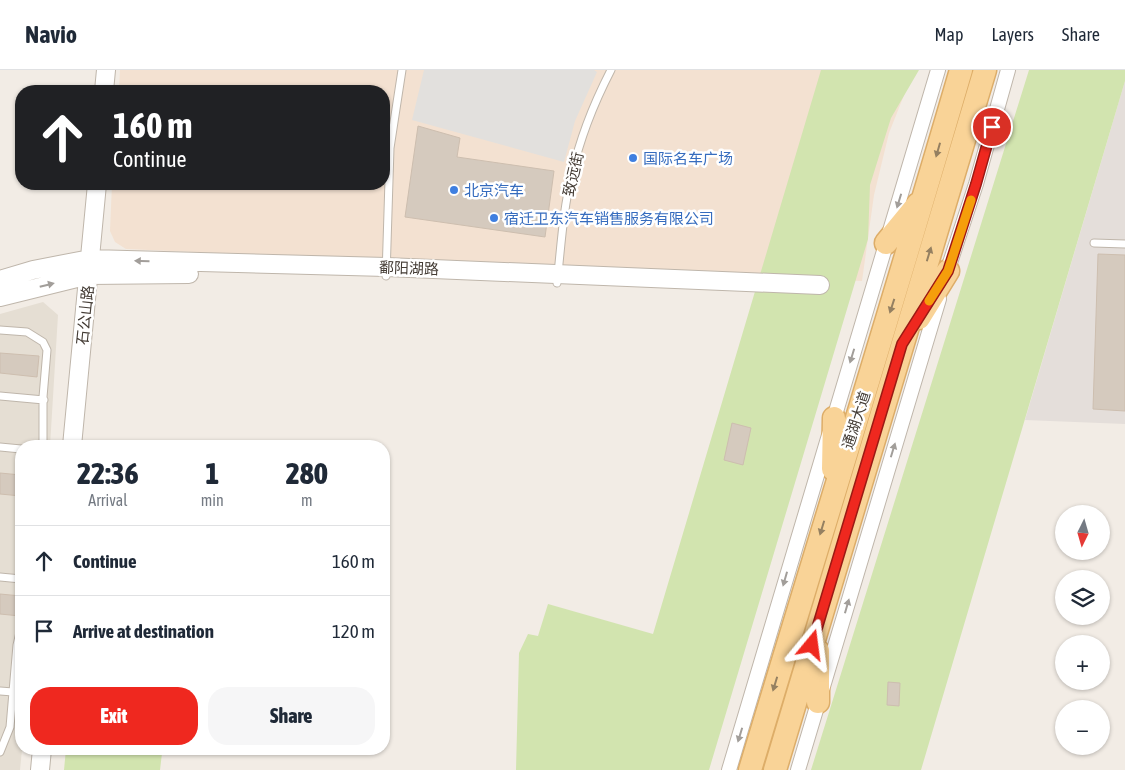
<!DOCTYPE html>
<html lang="en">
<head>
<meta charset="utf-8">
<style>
  :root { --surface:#fff; --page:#f6f6f7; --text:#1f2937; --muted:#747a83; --line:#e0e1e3; --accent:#ef281f }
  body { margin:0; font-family:"Asap Condensed","Noto Sans SC",sans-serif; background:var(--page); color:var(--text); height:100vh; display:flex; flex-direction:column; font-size:19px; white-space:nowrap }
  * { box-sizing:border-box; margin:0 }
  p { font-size:16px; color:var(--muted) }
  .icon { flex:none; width:28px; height:28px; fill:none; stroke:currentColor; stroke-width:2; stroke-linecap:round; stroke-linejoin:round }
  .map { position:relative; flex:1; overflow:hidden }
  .sheet { position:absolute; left:15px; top:370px; width:375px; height:315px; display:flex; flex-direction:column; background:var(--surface); border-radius:20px; box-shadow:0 1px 4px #0004 }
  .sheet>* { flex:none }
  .top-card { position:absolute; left:15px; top:15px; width:375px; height:105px; border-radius:20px; box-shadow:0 1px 4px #0004; background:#202124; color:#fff; overflow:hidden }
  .needle { width:32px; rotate:185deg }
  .buttons { position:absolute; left:1055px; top:435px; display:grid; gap:10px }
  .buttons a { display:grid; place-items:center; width:55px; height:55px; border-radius:50%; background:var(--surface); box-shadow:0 1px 4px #0004; font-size:25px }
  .pin { position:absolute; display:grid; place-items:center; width:42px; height:42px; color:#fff; margin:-21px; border:2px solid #fff; border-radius:50%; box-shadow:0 1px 5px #0007 }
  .me { position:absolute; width:55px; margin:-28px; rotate:16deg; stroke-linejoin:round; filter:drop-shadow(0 0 4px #0008) }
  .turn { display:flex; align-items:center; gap:18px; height:105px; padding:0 15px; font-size:22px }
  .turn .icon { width:65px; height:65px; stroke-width:2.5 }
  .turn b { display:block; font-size:35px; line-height:42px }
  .eta { display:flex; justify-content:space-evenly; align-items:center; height:85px; text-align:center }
  .eta b { font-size:30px; font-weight:800; line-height:35px }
  .button { display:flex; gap:10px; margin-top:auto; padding:10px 15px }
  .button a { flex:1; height:58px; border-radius:20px; background:var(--accent); color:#fff; font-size:20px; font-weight:800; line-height:58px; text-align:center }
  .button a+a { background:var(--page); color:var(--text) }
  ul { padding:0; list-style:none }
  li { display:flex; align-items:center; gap:15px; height:70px; padding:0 15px; border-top:1px solid var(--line) }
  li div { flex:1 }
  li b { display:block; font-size:19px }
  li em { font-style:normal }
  header { display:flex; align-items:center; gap:30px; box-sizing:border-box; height:70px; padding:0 25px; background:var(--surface); border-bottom:1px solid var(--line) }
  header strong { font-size:24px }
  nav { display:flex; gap:28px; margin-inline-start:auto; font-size:18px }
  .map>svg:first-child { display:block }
</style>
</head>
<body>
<header>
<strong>Navio</strong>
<nav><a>Map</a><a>Layers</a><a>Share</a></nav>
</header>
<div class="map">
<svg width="1125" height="700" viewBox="0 0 1125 700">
  <rect width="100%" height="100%" fill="#f2ece5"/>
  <path fill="#e5ded3" d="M43 232 58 245 50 376H21L22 679 20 700H0V244Z"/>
  <path fill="#f3e1d1" d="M120 0H914L889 63 874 125 862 211 126 179 115 172 110 161 112 114H384V21H119Z"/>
  <path fill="#e4deda" d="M1125 11V354L1025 350Z"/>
  <path fill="#d2e4af" d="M821 0H919L891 48 870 115 868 169 709 700H516L519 583 528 564 538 566 548 534 653 564Z
    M1029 0H1125V11L921 700H811Z
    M66 679H142L162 683 160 700H64Z"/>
  <path fill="#e2e0dd" d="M424 0H594L597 2 575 51 564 92 412 50Z"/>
  <path fill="#d5cabe" stroke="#cdbeaf" d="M418 56 460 68 457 87 554 101 545 167 405 147Z
    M1098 184 1125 185V341L1093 339Z
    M0 283 39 286 37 307 0 303Z
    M732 353 751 358 743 395 724 390Z
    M0 403 21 405V426L0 424Z
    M0 524 21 526 20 546 0 544Z
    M888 612 900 613 899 636 887 635Z"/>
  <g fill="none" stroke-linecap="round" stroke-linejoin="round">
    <defs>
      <path id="service" d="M1094 173 1125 174
        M386 206 390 78 402 0
        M557 213C561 177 563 139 572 104 580 68 594 33 611 0
        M0 260 27 262 43 272 47 280 43 327V376
        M0 326 44 330
        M0 377 21 379
        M0 507 21 509
        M0 621 13 622
        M0 682 10 657 17 575 21 558"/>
      <path id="minor" d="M945 208 976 114 1008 0
        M729 700 938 0
        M798 700 939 229"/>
      <path id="tertiary" d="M104 21 106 0
        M0 210 33 200 90 189 386 197 820 215
        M0 227 89 205 189 204
        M72 376 97 114
        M40 700 42 679"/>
      <path id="primary" d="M886 173 918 134
        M919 248 948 201
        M833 399 834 348
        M818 581V632
        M750 700C820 467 893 234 961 0
        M775 700 985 0"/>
    </defs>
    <use href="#service" stroke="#bfb6ab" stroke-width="9"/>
    <use href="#minor" stroke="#bfb6ab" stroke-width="16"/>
    <use href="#tertiary" stroke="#bfb6ab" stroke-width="20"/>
    <use href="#primary" stroke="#ddad68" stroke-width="25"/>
    <use href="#service" stroke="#fff" stroke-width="7"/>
    <use href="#minor" stroke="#fff" stroke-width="14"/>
    <use href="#tertiary" stroke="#fff" stroke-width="18"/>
    <use href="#primary" stroke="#f9d397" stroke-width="22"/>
  </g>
  <defs><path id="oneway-solid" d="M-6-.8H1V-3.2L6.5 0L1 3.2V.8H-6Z" transform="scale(1.25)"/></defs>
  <g fill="#958061">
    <use href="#oneway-solid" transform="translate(938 80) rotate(106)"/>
    <use href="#oneway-solid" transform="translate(929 184) rotate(-73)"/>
    <use href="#oneway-solid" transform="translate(892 236) rotate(108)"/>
    <use href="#oneway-solid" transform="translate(822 458) rotate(107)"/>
    <use href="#oneway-solid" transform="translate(775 614) rotate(107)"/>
  </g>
  <g fill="#a29e9a">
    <use href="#oneway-solid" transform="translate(899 131) rotate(107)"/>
    <use href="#oneway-solid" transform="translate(142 191) rotate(-178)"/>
    <use href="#oneway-solid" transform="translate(47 215) rotate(-14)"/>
    <use href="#oneway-solid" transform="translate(852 286) rotate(107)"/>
    <use href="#oneway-solid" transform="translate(893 380) rotate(-73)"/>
    <use href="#oneway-solid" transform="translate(785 509) rotate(106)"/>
    <use href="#oneway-solid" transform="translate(847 536) rotate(-74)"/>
    <use href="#oneway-solid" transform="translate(740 665) rotate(107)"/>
  </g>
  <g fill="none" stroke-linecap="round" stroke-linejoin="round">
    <defs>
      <path id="route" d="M812 575 902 274 948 201 976 114 992 57"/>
    </defs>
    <use href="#route" stroke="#9b1a14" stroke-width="12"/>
    <use href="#route" stroke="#ef281f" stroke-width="9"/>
    <path stroke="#f59e0b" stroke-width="9" d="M929 231 948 201 971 130"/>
  </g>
  <g fill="#3f7fe0" stroke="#fff" stroke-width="2">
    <circle cx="633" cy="88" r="5"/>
    <circle cx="454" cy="120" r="5"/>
    <circle cx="494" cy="148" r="5"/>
  </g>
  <g text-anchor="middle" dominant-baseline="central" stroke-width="5" stroke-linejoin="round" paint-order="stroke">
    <g font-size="15" fill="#366cbe" stroke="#fff" text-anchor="start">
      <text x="643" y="88">国际名车广场</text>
      <text x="464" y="120">北京汽车</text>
      <text x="504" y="148">宿迁卫东汽车销售服务有限公司</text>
    </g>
    <g font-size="15" fill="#443c35" stroke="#fff">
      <text transform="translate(573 104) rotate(-77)">致远街</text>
      <text transform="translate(409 198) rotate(2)">鄱阳湖路</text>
      <text transform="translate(85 245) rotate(-84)">石公山路</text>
      <text transform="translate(856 350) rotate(-72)">通湖大道</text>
    </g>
  </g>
</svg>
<div class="buttons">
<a><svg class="needle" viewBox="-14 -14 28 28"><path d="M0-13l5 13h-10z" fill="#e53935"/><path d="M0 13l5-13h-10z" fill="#747a83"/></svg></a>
<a><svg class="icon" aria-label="layers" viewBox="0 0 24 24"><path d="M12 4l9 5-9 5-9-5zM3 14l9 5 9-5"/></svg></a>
<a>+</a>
<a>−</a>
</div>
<div class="pin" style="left:992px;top:57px;background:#d93025"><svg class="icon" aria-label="arrive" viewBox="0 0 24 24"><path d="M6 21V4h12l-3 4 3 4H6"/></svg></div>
<svg class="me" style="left:812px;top:575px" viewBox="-20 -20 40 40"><path d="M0-17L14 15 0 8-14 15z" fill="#ef281f" stroke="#fff" stroke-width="4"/></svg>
<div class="top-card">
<div class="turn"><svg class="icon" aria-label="ahead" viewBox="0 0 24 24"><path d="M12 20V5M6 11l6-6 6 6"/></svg><div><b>160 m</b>Continue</div></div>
</div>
<section class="sheet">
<div class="eta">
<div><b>22:36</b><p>Arrival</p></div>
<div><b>1</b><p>min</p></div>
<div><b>280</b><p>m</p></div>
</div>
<ul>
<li><svg class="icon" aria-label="ahead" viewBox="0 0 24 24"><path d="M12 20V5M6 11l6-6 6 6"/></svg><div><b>Continue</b></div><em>160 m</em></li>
<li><svg class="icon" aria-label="arrive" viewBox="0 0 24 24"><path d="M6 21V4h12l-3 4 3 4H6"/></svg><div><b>Arrive at destination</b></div><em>120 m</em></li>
</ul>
<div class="button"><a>Exit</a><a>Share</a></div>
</section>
</div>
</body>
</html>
